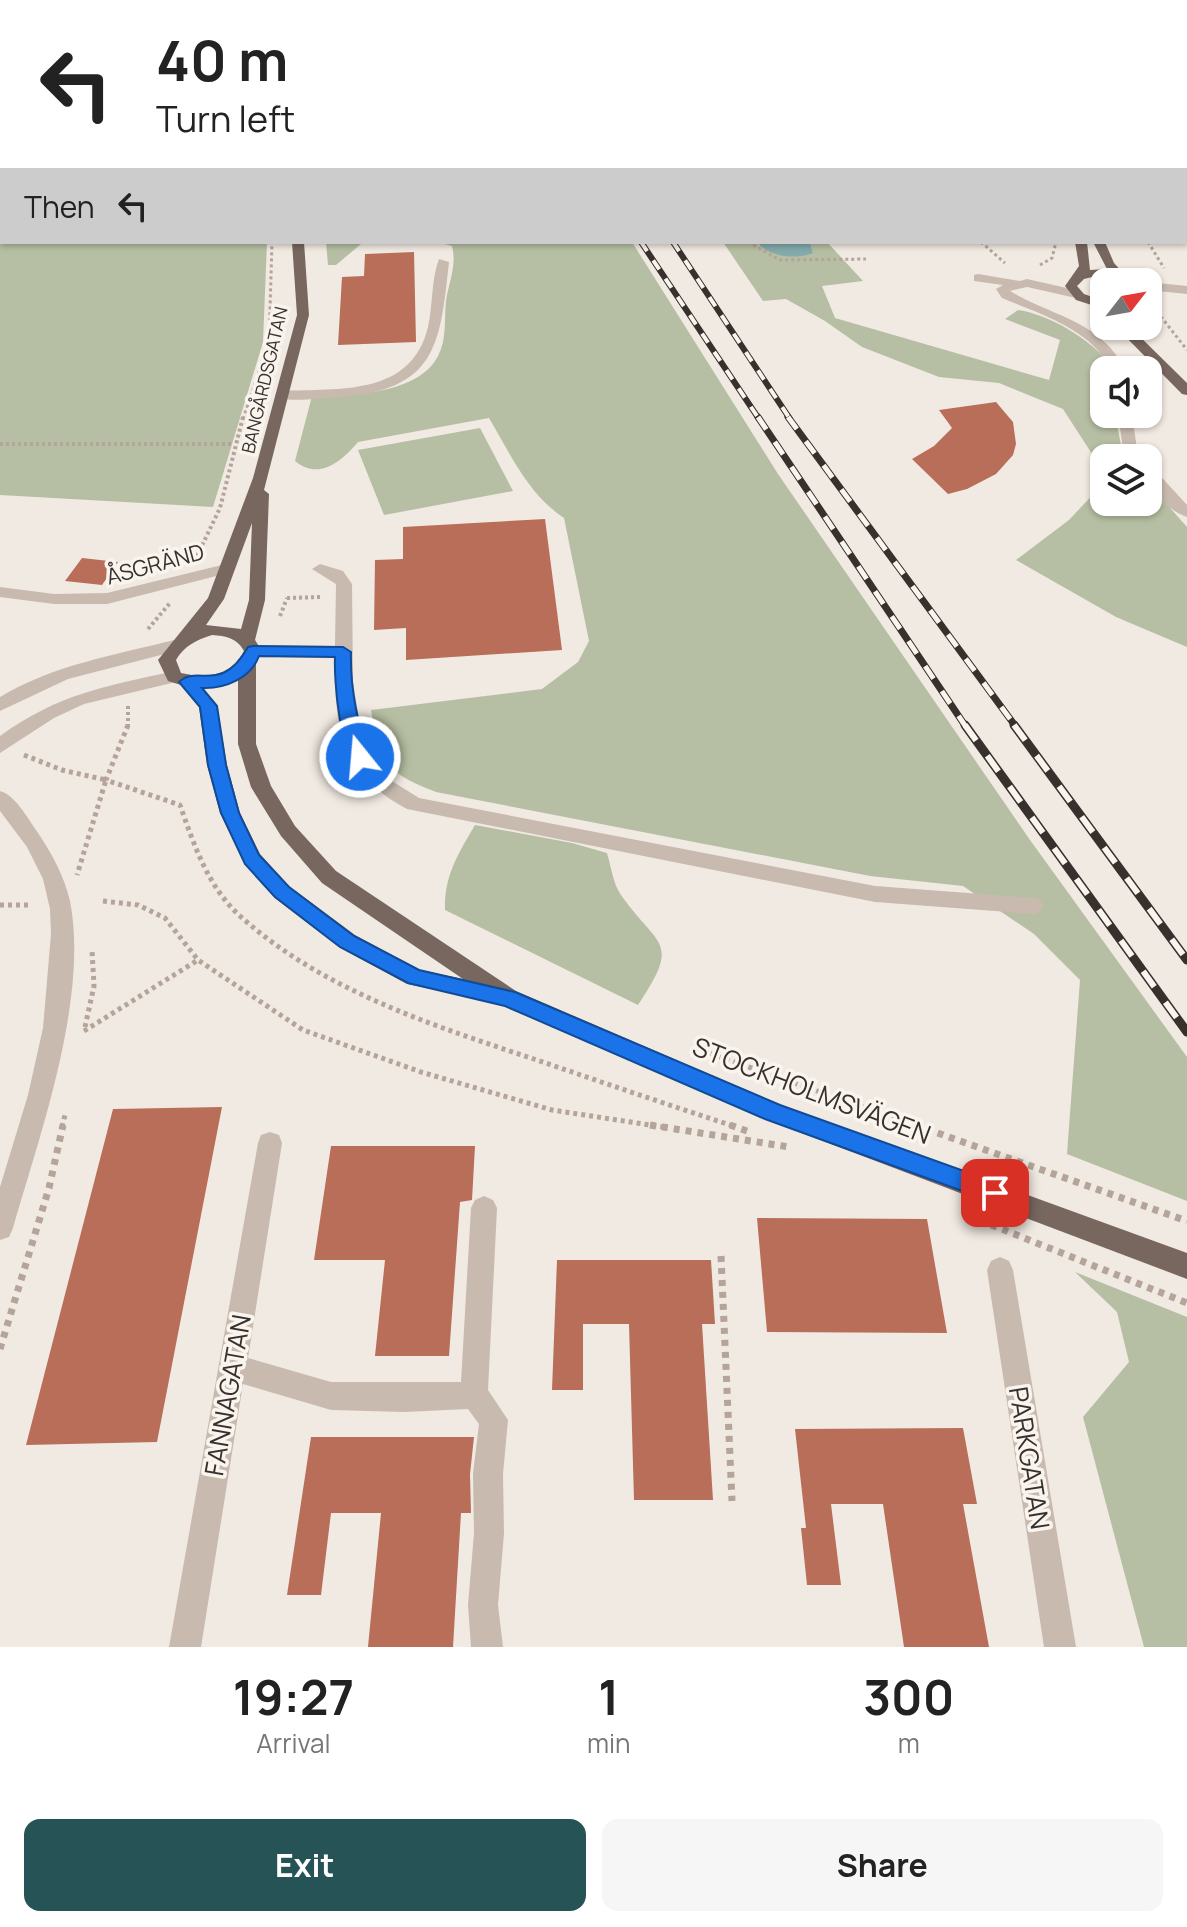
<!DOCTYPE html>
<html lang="en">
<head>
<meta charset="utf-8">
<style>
  :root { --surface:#fff; --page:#f6f6f6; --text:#222; --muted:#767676; --accent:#265355 }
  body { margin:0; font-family:Manrope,sans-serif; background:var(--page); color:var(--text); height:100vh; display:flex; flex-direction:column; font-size:30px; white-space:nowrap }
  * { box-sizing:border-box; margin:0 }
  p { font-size:26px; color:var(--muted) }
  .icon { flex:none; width:44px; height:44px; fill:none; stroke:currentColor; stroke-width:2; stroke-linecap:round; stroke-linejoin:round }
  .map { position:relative; height:1647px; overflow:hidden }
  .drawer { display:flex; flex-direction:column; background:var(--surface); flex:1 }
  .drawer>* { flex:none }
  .banner { position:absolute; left:0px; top:0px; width:1188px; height:244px; box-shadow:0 2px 6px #0004; background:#fff; color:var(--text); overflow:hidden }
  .needle { width:52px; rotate:59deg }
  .controls { position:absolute; left:1090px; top:268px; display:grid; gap:16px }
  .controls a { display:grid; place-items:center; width:72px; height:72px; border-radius:16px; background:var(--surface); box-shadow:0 2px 6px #0004; font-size:40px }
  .pin { position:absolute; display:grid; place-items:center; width:68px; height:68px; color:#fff; margin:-34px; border-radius:16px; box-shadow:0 4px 12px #0006 }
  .me { position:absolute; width:88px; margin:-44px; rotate:343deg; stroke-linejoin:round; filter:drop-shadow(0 0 6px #0008) }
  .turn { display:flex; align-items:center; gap:28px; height:168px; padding:0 24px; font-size:36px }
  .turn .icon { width:104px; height:104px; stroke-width:2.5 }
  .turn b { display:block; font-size:56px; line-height:68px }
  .then { display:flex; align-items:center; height:76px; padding:0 24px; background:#0003; gap:16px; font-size:30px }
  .eta { display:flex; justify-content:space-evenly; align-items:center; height:136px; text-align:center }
  .eta b { font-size:48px; font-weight:700; line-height:56px }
  .primary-button { display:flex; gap:16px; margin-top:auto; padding:16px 24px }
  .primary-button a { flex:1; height:92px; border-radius:16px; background:var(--accent); color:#fff; font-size:32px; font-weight:700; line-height:92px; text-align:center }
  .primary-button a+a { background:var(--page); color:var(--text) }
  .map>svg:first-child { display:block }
</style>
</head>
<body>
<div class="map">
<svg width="1187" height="1647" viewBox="0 0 1187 1647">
  <rect width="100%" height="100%" fill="#f1eae2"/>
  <path fill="#b6bfa3" d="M0 50 2 242H267L263 342 213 507 0 495Z
    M326 242H373L361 244 336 265H328Z
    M437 242H632L778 474 1030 840 1187 1057V1201L1067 1154 1080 980 1034 934 963 886 870 876 436 792C385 772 380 763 371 710L542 689 578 662 589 641 564 518C528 494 511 455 489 418L358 442C342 461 319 481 295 461L312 396C350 395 418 395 438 356 447 339 444 320 446 301 449 281 457 266 452 246Z
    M723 242H756L759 246 813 253 810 242H827L863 281 822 286 835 318 1049 380 1060 340 1005 319 1018 310C1050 315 1084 336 1106 359L1104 414H1115L1122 450 1128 458H1104V502H1148V483L1187 527V647L1116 617 1016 560 1069 520 1099 488 1094 457 1063 409 999 383 939 377 862 347 825 321 786 299 763 301Z
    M480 428 513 491 384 515 358 450Z
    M475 825 572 843 607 853C611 866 613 884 621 895 658 948 682 939 638 1005L445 910C444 876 458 854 475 825Z
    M1075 1272 1187 1317V1647H1144L1083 1417 1129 1362 1117 1312Z"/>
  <path fill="#84aaab" d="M756 242H810L813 253C795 260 770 257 756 242Z"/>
  <path fill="#b86e59" d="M414 252 416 342 338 345 342 277 364 276 365 254Z
    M996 402 1013 422 1016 444 1013 455 996 474 967 489 948 494 912 459 934 446 952 428 939 410Z
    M545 519 562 650 406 660V628L374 630 375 560 403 559V527Z
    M82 558 118 562 102 585 65 581Z
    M222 1107 157 1442 26 1445 113 1109Z
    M331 1146H475L472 1200 460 1202 449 1356H375L385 1260H314Z
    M757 1218 927 1219 947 1333 767 1332Z
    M557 1260H711L715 1324H702L713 1500H634L629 1324H583V1390H552Z
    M963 1428 977 1504H963L989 1647H904L883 1504H831L841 1585H807L801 1528H806L795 1429Z
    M311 1437H474L470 1474 471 1513H461L453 1647H368L381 1513H331L321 1595H287Z"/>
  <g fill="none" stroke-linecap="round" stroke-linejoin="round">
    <path stroke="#b4a499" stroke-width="3" stroke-dasharray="3 3" stroke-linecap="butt" d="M748 242 780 260 866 259
      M981 242 1005 263
      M1148 242 1164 268
      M1040 265 1052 258 1056 242
      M1148 318H1162L1187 350
      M243 419 269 343 272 242"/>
    <path stroke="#b4a499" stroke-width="4" stroke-dasharray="3 3" stroke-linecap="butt" d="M0 444H234
      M197 556 220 508 243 417
      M287 598 321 597
      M280 616 287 598
      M148 629 170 603
      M128 706V727"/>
    <path stroke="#b4a499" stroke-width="5" stroke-dasharray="4 4" stroke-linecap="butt" d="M128 725 106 780 180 805C194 845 208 887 240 916 322 990 431 1025 534 1059 601 1082 669 1105 736 1127
      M24 755 62 770 106 780 77 875
      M103 901 138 905 165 918 198 960 303 1030 421 1072 552 1110 663 1127
      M0 905H29
      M85 1027 94 986 92 950
      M84 1031 198 960
      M703 1051 920 1127
      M62 1127 65 1115"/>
    <path stroke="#b4a499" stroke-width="7" stroke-dasharray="6 6" stroke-linecap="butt" d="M650 1125 789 1147
      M730 1125 747 1131
      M915 1125 1187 1221
      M969 1216 1187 1303
      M721 1256 732 1501
      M0 1349 49 1188 63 1125"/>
    <path fill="#c8baaf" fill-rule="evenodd" d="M427 0H435V2H427Z
      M707 0H716L717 2H708Z
      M0 4H2V10H0Z
      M439 259 449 262C440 345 437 390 339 397 320 398 296 402 277 398L275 395 282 391C339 388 411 397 428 327 433 305 431 280 439 259Z
      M978 274 1020 281 1027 279 1080 291 1082 294 1076 298 1027 287 1010 291C1051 316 1102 321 1125 370H1111C1092 329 1040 314 1002 298L996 289 1003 285 974 281V275Z
      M1148 282 1187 286V294L1148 290Z
      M1118 414H1132L1137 449 1144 458H1129L1123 449Z
      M1148 466 1153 468 1187 505V517C1166 510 1148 488 1148 466Z
      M226 564 234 569 232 572 107 604H54L0 597V587L54 594 107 593Z
      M320 564 343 571 352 584 353 682 363 744 370 759 384 776 419 798 875 886 1033 898 1040 900 1044 906 1040 912 1033 914 875 902 407 809C341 774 334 728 335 658L253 657 244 651 253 645 335 646 336 584 312 569Z
      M174 640 183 646 180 650 68 679 0 711V697C53 665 115 655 174 640Z
      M174 671 180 673 183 677 180 681 84 704 54 718 0 753V736C60 693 104 687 174 671Z
      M0 791C15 795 27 817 36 830 51 852 64 875 70 901 89 998 40 1134 13 1228L9 1237 0 1240V1187L28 1095 43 1028 51 934 50 909 43 879 27 847 0 811Z
      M270 1132 279 1135 282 1143 248 1358 331 1382H461L471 1208 475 1200 484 1196 493 1200 497 1208 488 1390 508 1420 503 1474 504 1533 498 1605 503 1647H471L468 1605 474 1533 473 1474 479 1424 468 1409 404 1412 331 1410 243 1384 201 1647H169L258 1143 261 1135Z
      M1000 1257 1009 1261 1013 1270 1076 1647H1044L987 1270 991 1261Z"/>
    <path fill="#78675f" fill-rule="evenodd" d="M1081 0H1090L1091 2H1082Z
      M292 242H304L309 315 264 490 269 494 265 600 255 640 262 651 256 663V744L271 786 295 826 336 871 516 991 781 1105 1187 1253V1279L765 1119 498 1003 407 984 339 947 275 898 245 864 220 813 207 765 199 707 181 685 168 681 158 660 208 598 253 478 297 315ZM252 523 249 600 241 629 206 625 224 599ZM212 635C226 636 237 638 244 651 231 676 207 679 181 673L176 660C184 646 196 640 212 635ZM238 680V744L251 787 281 836 322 883 463 979 420 970 355 935 289 886 260 854 240 813 227 765 217 706 203 688Z
      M1075 242H1087L1090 270 1107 269 1093 242H1105L1114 263 1123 273 1143 282 1096 276 1084 279 1077 286 1084 294 1104 301V309L1076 300 1065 286 1079 266Z
      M1115 326H1129L1187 383V395L1182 394Z"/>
    <defs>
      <path id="rail-far2" d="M641 242 759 419
        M673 242 790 419"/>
      <path id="rail-far1" d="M758 417 966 727
        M788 417 1016 727"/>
      <path id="rail" d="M965 725 1187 1032
        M1014 725 1187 960"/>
    </defs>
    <use href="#rail-far2" stroke="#38302c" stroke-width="6"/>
    <use href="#rail-far1" stroke="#38302c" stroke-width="7"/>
    <use href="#rail" stroke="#38302c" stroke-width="9"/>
    <use href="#rail-far2" stroke="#f9f4ee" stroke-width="4" stroke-dasharray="11" stroke-linecap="butt"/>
    <use href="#rail-far1" stroke="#f9f4ee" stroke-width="5" stroke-dasharray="15" stroke-linecap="butt"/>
    <use href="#rail" stroke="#f9f4ee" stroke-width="6" stroke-dasharray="19" stroke-linecap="butt"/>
  </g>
  <path fill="#1a73e8" stroke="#114b97" stroke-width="2" d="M253 646 343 647 351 652C350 689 357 722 369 757L360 763C339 756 334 678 335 657L259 656C251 678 225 689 202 688L217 706 226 765 239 813 259 855 289 887 354 936 419 970 515 992 780 1105 1003 1185 1006 1193 1003 1200 995 1203 765 1119 505 1006 408 983 340 947 275 897 245 864 221 813 208 765 200 707 179 682C197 664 221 695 248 647Z"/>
  <g text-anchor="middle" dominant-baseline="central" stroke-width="7" stroke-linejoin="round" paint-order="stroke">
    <g font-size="18" fill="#38302c" stroke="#f9f4ee">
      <text transform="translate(264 380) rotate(-77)">BANGÅRDSGATAN</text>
    </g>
    <g font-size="22" fill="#38302c" stroke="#f9f4ee">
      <text transform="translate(155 564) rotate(-15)">ÅSGRÄND</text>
    </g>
    <g font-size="26" fill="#38302c" stroke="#f9f4ee">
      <text transform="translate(812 1090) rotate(21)">STOCKHOLMSVÄGEN</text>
      <text transform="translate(227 1395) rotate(-80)">FANNAGATAN</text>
      <text transform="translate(1030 1458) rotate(81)">PARKGATAN</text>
    </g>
  </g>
</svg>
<div class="controls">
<a><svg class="needle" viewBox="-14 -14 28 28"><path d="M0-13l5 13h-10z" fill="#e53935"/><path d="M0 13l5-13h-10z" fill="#767676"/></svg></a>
<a><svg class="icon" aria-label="sound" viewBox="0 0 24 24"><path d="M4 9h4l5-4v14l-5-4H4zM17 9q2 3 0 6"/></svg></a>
<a><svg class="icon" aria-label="layers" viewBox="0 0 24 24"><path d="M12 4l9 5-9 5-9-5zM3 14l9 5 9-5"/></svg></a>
</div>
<div class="pin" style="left:995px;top:1193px;background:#d93025"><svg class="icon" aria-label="arrive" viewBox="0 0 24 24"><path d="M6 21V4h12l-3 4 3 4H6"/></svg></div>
<svg class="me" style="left:360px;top:757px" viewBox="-20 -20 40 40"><circle r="17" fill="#1a73e8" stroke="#fff" stroke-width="3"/><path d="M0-11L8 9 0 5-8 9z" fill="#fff"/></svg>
<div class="banner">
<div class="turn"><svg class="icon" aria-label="left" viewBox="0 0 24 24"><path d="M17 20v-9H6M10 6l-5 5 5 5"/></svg><div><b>40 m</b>Turn left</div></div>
<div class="then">Then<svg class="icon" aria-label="left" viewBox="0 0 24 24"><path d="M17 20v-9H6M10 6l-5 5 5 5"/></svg></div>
</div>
</div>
<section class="drawer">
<div class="eta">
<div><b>19:27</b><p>Arrival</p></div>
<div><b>1</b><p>min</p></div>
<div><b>300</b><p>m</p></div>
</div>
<div class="primary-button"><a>Exit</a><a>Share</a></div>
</section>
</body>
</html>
